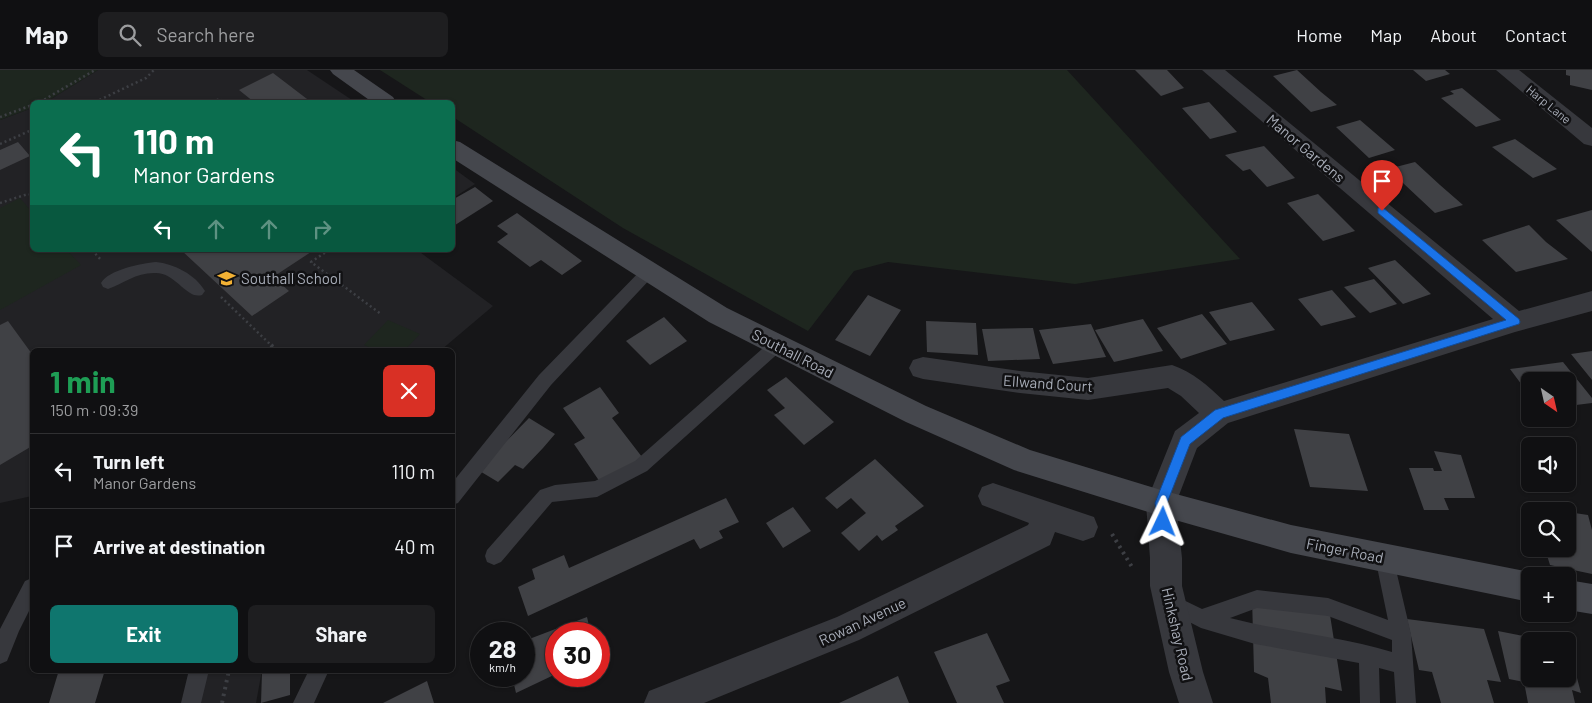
<!DOCTYPE html>
<html lang="en">
<head>
<meta charset="utf-8">
<style>
  :root { --surface:#101012; --page:#1e1e20; --text:#f1f3f6; --muted:#9c9d9f; --line:#303032; --accent:#0f766e }
  body { margin:0; font-family:Barlow,sans-serif; background:var(--page); color:var(--text); height:100vh; display:flex; flex-direction:column; font-size:19px; white-space:nowrap }
  * { box-sizing:border-box; margin:0 }
  p { font-size:16px; color:var(--muted) }
  .icon { flex:none; width:28px; height:28px; fill:none; stroke:currentColor; stroke-width:2; stroke-linecap:round; stroke-linejoin:round }
  .map { position:relative; flex:1; overflow:hidden }
  .details { position:absolute; left:30px; top:278px; width:425px; height:325px; display:flex; flex-direction:column; background:var(--surface); border-radius:8px; box-shadow:0 1px 4px #0004,0 0 0 1px var(--line) }
  .details>* { flex:none }
  .banner { position:absolute; left:30px; top:30px; width:425px; height:152px; border-radius:8px; box-shadow:0 1px 4px #0004,0 0 0 1px var(--line); background:#0b6e4f; color:#fff; overflow:hidden }
  .needle { width:32px; rotate:146deg }
  .controls { position:absolute; left:1521px; top:302px; display:grid; gap:10px }
  .controls a { display:grid; place-items:center; width:55px; height:55px; border-radius:8px; background:var(--surface); box-shadow:0 1px 4px #0004,0 0 0 1px var(--line); font-size:25px }
  .speed { position:absolute; left:470px; top:552px; display:flex; gap:10px; font-size:25px; font-weight:700; text-align:center }
  .speed>* { display:grid; place-content:center; width:65px; height:65px; border-radius:50%; background:var(--surface); box-shadow:0 1px 4px #0004,0 0 0 1px var(--line); line-height:1 }
  .speed small { font-size:12px; font-weight:400 }
  .speed .limit { border:8px solid #d22; background:#fff; color:#111 }
  .pin { position:absolute; display:grid; place-items:center; width:42px; height:42px; color:#fff; margin:-51px -21px; border-radius:50% 50% 50% 0; rotate:-45deg; box-shadow:0 0 5px #0007 }
  .pin .icon { rotate:45deg }
  .me { position:absolute; width:55px; margin:-28px; rotate:2deg; stroke-linejoin:round; filter:drop-shadow(0 0 4px #0008) }
  .turn { display:flex; align-items:center; gap:18px; height:105px; padding:0 20px; font-size:22px }
  .turn .icon { width:65px; height:65px; stroke-width:2.5 }
  .turn b { display:block; font-size:35px; line-height:42px }
  .lanes { display:flex; align-items:center; height:48px; padding:0 20px; background:#0003; justify-content:center; gap:25px; direction:ltr }
  .lanes .off { opacity:.35 }
  .round { display:grid; place-items:center; flex:none; width:52px; height:52px; border-radius:8px; background:var(--page) }
  .overview { display:flex; align-items:center; justify-content:space-between; height:85px; padding:0 20px }
  h1 { font-size:30px; font-weight:700; line-height:38px; color:#1e9e55 }
  .cta { display:flex; gap:10px; margin-top:auto; padding:10px 20px }
  .cta a { flex:1; height:58px; border-radius:8px; background:var(--accent); color:#fff; font-size:20px; font-weight:700; line-height:58px; text-align:center }
  .cta a+a { background:var(--page); color:var(--text) }
  ul { padding:0; list-style:none }
  li { display:flex; align-items:center; gap:15px; height:75px; padding:0 20px; border-top:1px solid var(--line) }
  li div { flex:1 }
  li b { display:block; font-size:19px }
  li em { font-style:normal }
  header { display:flex; align-items:center; gap:30px; box-sizing:border-box; height:70px; padding:0 25px; background:var(--surface); border-bottom:1px solid var(--line) }
  header strong { font-size:24px }
  nav { display:flex; gap:28px; margin-inline-start:auto; font-size:18px }
  .search { width:350px; height:45px; background:var(--page); display:flex; align-items:center; gap:12px; box-sizing:border-box; padding:0 18px; border-radius:8px; color:var(--muted); font-size:19px }
  .map>svg:first-child { display:block }
</style>
</head>
<body>
<header>
<strong>Map</strong>
<div class="search"><svg class="icon" aria-label="search" viewBox="0 0 24 24"><circle cx="10" cy="10" r="6"/><path d="M15 15l6 6"/></svg>Search here</div>
<nav><a>Home</a><a>Map</a><a>About</a><a>Contact</a></nav>
</header>
<div class="map">
<svg width="1592" height="633" viewBox="0 0 1592 633">
  <rect width="100%" height="100%" fill="#161618"/>
  <path fill="#222225" d="M98 0H307L355 32H46Z
    M32 38V180H417L493 236 441 280H32V426L0 433V50Z
    M453 98 475 114 453 128Z
    M191 600H262L256 633H183Z"/>
  <path fill="#1e261f" d="M0 0H98L46 32H32V38L0 50Z
    M380 0H1067L1240 189 1075 214 888 192 854 201 808 261 623 158 453 47 452 32H430Z
    M20 128 32 142V180H67L81 195 0 240V138Z
    M388 250 420 264 405 280H375L364 275Z"/>
  <path fill="#404145" d="M1135 0H1167L1184 18 1161 26Z
    M1297 0 1321 22 1337 35 1311 42 1273 6Z
    M1413 0H1445L1450 4 1426 11Z
    M1566 0H1592V20L1570 15V6L1566 5Z
    M273 3 311 32H254L239 20Z
    M1462 18 1501 50 1476 57 1441 28 1454 24 1450 21Z
    M1209 32 1237 62 1210 69 1182 38Z
    M1360 50 1395 80 1369 88 1336 57Z
    M1515 69 1557 99 1533 108 1492 77Z
    M18 72 30 86 0 100V80Z
    M1264 76 1295 108 1267 117 1250 99 1243 101 1225 85Z
    M1415 92 1440 115 1463 135 1435 143 1388 99Z
    M475 117 493 131 452 157V130Z
    M1318 124 1355 161 1323 171 1287 133Z
    M1592 140V182L1556 150Z
    M517 143 582 191 562 205 541 190 530 197 497 172 508 164 497 156Z
    M1529 155 1546 172 1568 189 1516 202 1482 170Z
    M181 180H314L273 207 289 221 252 246Z
    M1395 190 1431 224 1403 234 1368 198Z
    M1374 209 1397 234 1370 243 1344 217Z
    M1332 220 1356 247 1321 256 1298 229Z
    M868 225 901 240 870 286 835 270Z
    M1252 232 1275 260 1230 271 1209 242Z
    M1202 244 1227 274 1181 289 1157 258Z
    M664 247 687 271 650 295 626 271Z
    M1143 249 1163 281 1114 292 1095 260Z
    M8 251 32 284V376L0 395V255Z
    M926 251 976 253 978 285 927 282Z
    M1091 254 1106 287 1053 294 1039 260Z
    M1033 258 1040 289 988 291 982 259Z
    M1592 281V310L1571 284Z
    M1563 292 1592 328V333L1568 336V311H1530V326L1510 299Z
    M786 307 834 352 804 375 774 345 785 338 767 320Z
    M600 317 619 343 612 348 642 387 602 415 574 374 585 368 563 338Z
    M529 348 555 364 543 378 523 399 515 395 498 412 478 400Z
    M1294 359 1349 364 1368 421 1310 417Z
    M1434 381 1461 385 1475 428H1444L1449 440H1424L1409 398H1433L1434 401H1442Z
    M875 389 924 436 895 456 898 460 882 471 877 465 859 481 841 463 866 443 851 428 837 439 825 428Z
    M726 428 739 452 719 461 723 468 700 479 694 469 528 546 518 517 535 509 532 499 564 485 569 498Z
    M1534 435 1560 440V441H1536Z
    M793 437 811 461 783 478 766 453Z
    M1568 442 1588 445 1592 460V504L1550 495 1545 479H1568Z
    M1252 527 1330 545 1342 621 1325 617 1326 633H1271L1268 608 1254 602Z
    M587 547 591 564H556V604L516 623 512 606H524V571Z
    M1407 549 1484 559 1501 612 1487 610 1494 633H1441L1432 602 1419 600Z
    M1498 561 1544 570 1530 571V609H1568V574L1581 623 1572 620 1575 633H1528L1524 612 1509 609Z
    M987 563 1010 611 996 616 1004 633H957L934 582Z
    M59 600H105L95 633H49Z
    M269 600H290V625L261 633 262 602Z
    M898 606 909 633H839Z
    M427 611 434 633H383Z"/>
  <g fill="none" stroke-linecap="round" stroke-linejoin="round">
    <path stroke="#3d3f44" stroke-width="2.5" stroke-dasharray="2 3" stroke-linecap="butt" d="M40 32 95 0
      M95 32 146 8 154 0
      M212 32 220 29 225 32
      M0 47 32 35
      M0 74 32 60
      M0 133 28 124 32 125
      M92 180 101 190
      M329 180 311 192 381 244
      M221 227 273 277"/>
    <path stroke="#3d3f44" stroke-width="4" stroke-dasharray="2.5 4.5" stroke-linecap="butt" d="M271 275 276 280
      M1112 464 1132 497
      M222 633 229 600"/>
    <path fill="#37383d" fill-rule="evenodd" d="M156 192C174 194 195 204 205 221L202 225C187 230 176 203 156 203 137 202 124 213 108 219L103 217 101 213C108 200 142 193 156 192Z
      M649 196 654 197 656 201 654 205 551 315 458 433 452 435V413L539 305 644 197Z
      M777 269 783 271 785 275 783 279 647 401 597 427 552 432 501 492 494 495 487 492 485 486 487 480 540 420 555 415 595 411 635 391 771 271Z
      M1384 478 1391 481 1393 487 1411 564 1416 633H1396L1394 602 1379 598 1380 633H1360L1359 593 1255 574 1201 558 1162 538 1159 532 1162 526 1169 523 1202 539 1257 520 1328 528 1388 550 1375 487 1377 481ZM1257 538 1328 546 1392 570V582C1339 566 1284 562 1230 548Z
      M32 508V535L19 561 7 591 0 594V559L25 511Z
      M189 600H209L201 633H181Z
      M309 600H329L314 633H293Z"/>
    <path fill="#37383d" fill-rule="evenodd" d="M1202 0H1225L1519 241 1592 221V241L1515 262 1228 353 1197 378 1176 433 1182 488V516L1203 602 1213 633H1179L1169 602 1150 516V488L1146 433 1175 361 1199 343 1181 326 1168 318 1088 330 1020 323 923 309 913 306 909 298 913 290 923 287 1020 301 1088 308 1172 295C1193 302 1208 316 1224 331L1493 249Z
      M1496 0H1519L1592 58V76L1584 74Z
      M993 413 1094 447 1098 457 1094 467 1083 471 1055 462 1050 475 859 570 704 633H644L649 621 837 547 1028 455 1029 453 982 435 978 426 982 417Z"/>
    <path fill="#45474d" fill-rule="evenodd" d="M330 0H354L393 27 396 32H372L333 4Z
      M452 70 460 72 727 238 926 336 1030 380 1161 420 1291 455 1530 502 1541 506H1530V532L1291 483 1161 446 1014 400 906 352 709 252 452 88Z
      M1568 510 1592 514V544L1568 540Z"/>
  </g>
  <path fill="#1a73e8" stroke="#114b97" d="M1382 137 1519 249 1520 252 1519 254 1223 348 1190 374 1167 433 1169 452 1167 456 1163 457 1158 456 1155 433 1181 367 1215 340 1506 250 1378 143V138Z"/>
  <defs>
    <symbol id="school-bare" viewBox="-9 -9 18 18"><path d="M0-5L7-2L0 1L-7-2ZM-4 1L0 2.5L4 1V4Q0 6-4 4Z" fill="#f2b134" stroke="#111113" stroke-width="2.5" paint-order="stroke"/></symbol>
  </defs>
  <g fill-rule="evenodd">
    <use href="#school-bare" x="214" y="196" width="25" height="25"/>
  </g>
  <g text-anchor="middle" dominant-baseline="central" stroke-width="5" stroke-linejoin="round" paint-order="stroke">
    <g font-size="12" fill="#a8adb8" stroke="#111113">
      <text transform="translate(1549 34) rotate(39)">Harp Lane</text>
    </g>
    <g font-size="15" fill="#a8adb8" stroke="#111113">
      <text transform="translate(1306 78) rotate(40)">Manor Gardens</text>
      <text transform="translate(793 283) rotate(27)">Southall Road</text>
      <text transform="translate(1048 313) rotate(4)">Ellwand Court</text>
      <text transform="translate(1345 480) rotate(11)">Finger Road</text>
      <text transform="translate(862 551) rotate(-25)">Rowan Avenue</text>
      <text transform="translate(1178 564) rotate(77)">Hinkshay Road</text>
    </g>
    <g font-size="15" fill="#a8adb8" stroke="#111113" text-anchor="start">
      <text x="241" y="208">Southall School</text>
    </g>
  </g>
</svg>
<div class="controls">
<a><svg class="needle" viewBox="-14 -14 28 28"><path d="M0-13l5 13h-10z" fill="#e53935"/><path d="M0 13l5-13h-10z" fill="#9c9d9f"/></svg></a>
<a><svg class="icon" aria-label="sound" viewBox="0 0 24 24"><path d="M4 9h4l5-4v14l-5-4H4zM17 9q2 3 0 6"/></svg></a>
<a><svg class="icon" aria-label="search" viewBox="0 0 24 24"><circle cx="10" cy="10" r="6"/><path d="M15 15l6 6"/></svg></a>
<a>+</a>
<a>−</a>
</div>
<div class="speed"><div>28<small>km/h</small></div><div class="limit">30</div></div>
<div class="pin" style="left:1382px;top:141px;background:#d93025"><svg class="icon" aria-label="arrive" viewBox="0 0 24 24"><path d="M6 21V4h12l-3 4 3 4H6"/></svg></div>
<svg class="me" style="left:1163px;top:452px" viewBox="-20 -20 40 40"><path d="M0-17L14 15 0 8-14 15z" fill="#1a73e8" stroke="#fff" stroke-width="4"/></svg>
<div class="banner">
<div class="turn"><svg class="icon" aria-label="left" viewBox="0 0 24 24"><path d="M17 20v-9H6M10 6l-5 5 5 5"/></svg><div><b>110 m</b>Manor Gardens</div></div>
<div class="lanes"><svg class="icon" aria-label="left" viewBox="0 0 24 24"><path d="M17 20v-9H6M10 6l-5 5 5 5"/></svg><svg class="icon off" aria-label="ahead" viewBox="0 0 24 24"><path d="M12 20V5M6 11l6-6 6 6"/></svg><svg class="icon off" aria-label="ahead" viewBox="0 0 24 24"><path d="M12 20V5M6 11l6-6 6 6"/></svg><svg class="icon off" aria-label="right" viewBox="0 0 24 24"><path d="M7 20v-9h11M14 6l5 5-5 5"/></svg></div>
</div>
<section class="details">
<div class="overview"><div><h1>1 min</h1><p>150 m · 09:39</p></div><a class="round" style="background:#d93025;color:#fff"><svg class="icon" aria-label="close" viewBox="0 0 24 24"><path d="M6 6l12 12M18 6L6 18"/></svg></a></div>
<ul>
<li><svg class="icon" aria-label="left" viewBox="0 0 24 24"><path d="M17 20v-9H6M10 6l-5 5 5 5"/></svg><div><b>Turn left</b><p>Manor Gardens</p></div><em>110 m</em></li>
<li><svg class="icon" aria-label="arrive" viewBox="0 0 24 24"><path d="M6 21V4h12l-3 4 3 4H6"/></svg><div><b>Arrive at destination</b></div><em>40 m</em></li>
</ul>
<div class="cta"><a>Exit</a><a>Share</a></div>
</section>
</div>
</body>
</html>
